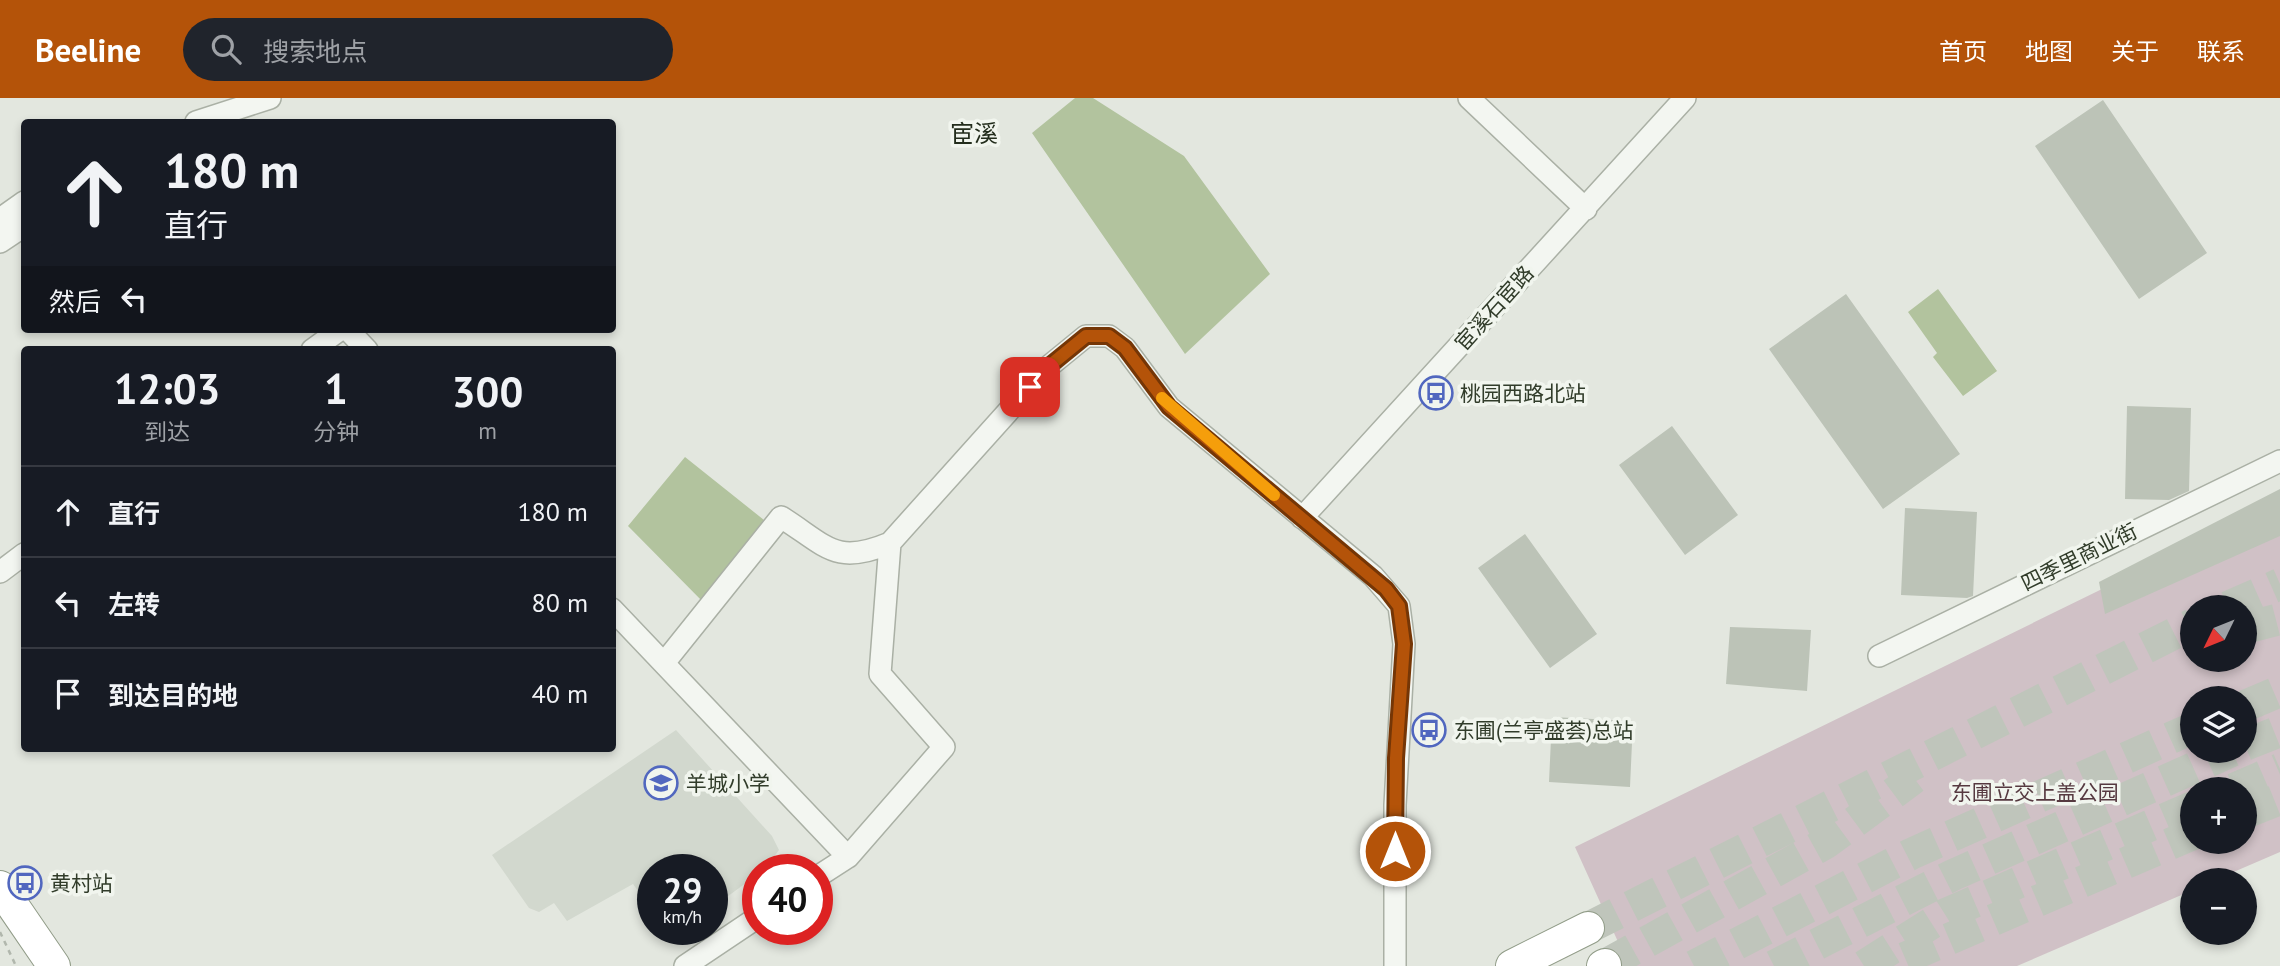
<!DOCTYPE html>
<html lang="zh">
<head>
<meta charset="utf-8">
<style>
  :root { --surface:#171b24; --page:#20242c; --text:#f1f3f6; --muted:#9ea1a6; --line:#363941; --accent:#b45309 }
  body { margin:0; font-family:"PT Sans","Noto Sans SC",sans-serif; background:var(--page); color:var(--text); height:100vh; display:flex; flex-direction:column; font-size:26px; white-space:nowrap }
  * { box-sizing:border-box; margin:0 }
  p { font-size:23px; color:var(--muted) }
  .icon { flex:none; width:38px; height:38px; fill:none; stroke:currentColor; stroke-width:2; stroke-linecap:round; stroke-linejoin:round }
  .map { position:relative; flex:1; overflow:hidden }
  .side { position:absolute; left:21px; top:248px; width:595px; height:406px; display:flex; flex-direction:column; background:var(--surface); border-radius:7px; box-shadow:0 4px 10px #0003 }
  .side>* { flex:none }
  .top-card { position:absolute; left:21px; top:21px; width:595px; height:214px; border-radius:7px; box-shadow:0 4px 10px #0003; background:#171b24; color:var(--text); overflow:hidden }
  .needle { width:46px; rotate:227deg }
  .fabs { position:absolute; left:2180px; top:497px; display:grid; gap:14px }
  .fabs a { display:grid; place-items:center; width:77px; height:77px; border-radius:50%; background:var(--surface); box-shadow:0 4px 10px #0003; font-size:35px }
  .speed { position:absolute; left:637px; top:756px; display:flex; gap:14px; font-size:35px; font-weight:700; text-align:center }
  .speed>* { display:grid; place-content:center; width:91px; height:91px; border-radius:50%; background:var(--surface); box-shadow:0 4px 10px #0003; line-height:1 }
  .speed small { font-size:18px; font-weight:400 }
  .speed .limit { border:10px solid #d22; background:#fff; color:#111 }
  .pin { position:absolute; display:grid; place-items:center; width:60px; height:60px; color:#fff; margin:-30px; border-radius:14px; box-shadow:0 4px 10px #0006 }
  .me { position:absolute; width:77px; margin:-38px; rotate:0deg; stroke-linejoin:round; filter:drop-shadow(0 0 5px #0008) }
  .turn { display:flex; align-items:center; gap:24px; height:147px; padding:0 28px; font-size:32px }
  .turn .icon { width:91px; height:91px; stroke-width:2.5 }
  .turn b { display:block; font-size:49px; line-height:60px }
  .then { display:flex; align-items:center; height:66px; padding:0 28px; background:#0003; gap:14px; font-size:26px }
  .eta { display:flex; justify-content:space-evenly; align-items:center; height:119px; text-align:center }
  .eta b { font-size:42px; font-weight:600; line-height:49px }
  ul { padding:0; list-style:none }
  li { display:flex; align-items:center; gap:21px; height:91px; padding:0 28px; border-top:2px solid var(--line) }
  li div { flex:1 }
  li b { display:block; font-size:26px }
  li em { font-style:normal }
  header { display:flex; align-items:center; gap:42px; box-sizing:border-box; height:98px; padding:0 35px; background:var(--accent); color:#fff }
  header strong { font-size:33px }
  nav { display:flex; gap:38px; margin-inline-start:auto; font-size:24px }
  .search { width:490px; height:63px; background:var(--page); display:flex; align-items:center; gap:18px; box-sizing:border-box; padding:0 24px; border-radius:38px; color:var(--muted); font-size:26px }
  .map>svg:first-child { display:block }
</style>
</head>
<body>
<header>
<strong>Beeline</strong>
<div class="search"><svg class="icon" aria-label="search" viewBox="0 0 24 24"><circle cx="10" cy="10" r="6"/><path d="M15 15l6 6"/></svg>搜索地点</div>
<nav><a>首页</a><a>地图</a><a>关于</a><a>联系</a></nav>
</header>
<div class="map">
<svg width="2280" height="868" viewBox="0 0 2280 868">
  <rect width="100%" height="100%" fill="#e3e7df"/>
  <path fill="#d2d8ce" d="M676 632 772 738 779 752 767 768 758 772V776L712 810V772H653V814L633 786 567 823 554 805 539 814 529 810 492 757Z"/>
  <path fill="#d0c1c6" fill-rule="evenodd" d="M2280 404V754L2215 782H2193V792L2017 868H1629L1575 749ZM2193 509H2245V562H2193ZM2193 600H2245V653H2193ZM2193 691H2245V744H2193Z"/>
  <path fill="#b2c39e" d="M1075 0H1093L1184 58 1270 176 1185 256 1032 35Z
    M1938 191 1997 273 1963 298 1933 259 1937 255 1908 214Z
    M685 359 764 422 705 506 628 428Z"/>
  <path fill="#bcc3b7" d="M2103 2 2207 155 2139 201 2035 48Z
    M1846 196 1960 356 1883 411 1769 251Z
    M2127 308 2191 310 2189 393 2169 402 2125 401Z
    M1672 328 1738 417 1685 457 1619 367Z
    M2280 391V438L2105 516 2099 484Z
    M1905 410 1977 414 1973 498 1967 500 1901 497Z
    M1525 436 1597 536 1550 570 1478 470Z
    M1730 529 1811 532 1807 593 1726 586Z
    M1552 619 1633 623 1630 689 1549 684Z"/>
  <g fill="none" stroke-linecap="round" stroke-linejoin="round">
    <path stroke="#bfc5bb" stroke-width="32" stroke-dasharray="32 16" stroke-linecap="butt" d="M2228 509 2280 486
      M2245 530 2280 521
      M2245 608 2280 593
      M2245 647 2280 633
      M2234 691 2280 671
      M2245 715 2280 701
      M1588 830 2193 526
      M1905 860 2193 736
      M1605 867 1826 745 1914 680
      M1694 868 1911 756 2193 630
      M1774 868 1953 777 2232 653
      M1864 868 1946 816 2193 709"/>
    <defs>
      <path id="minor" d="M1469 0 1586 111
        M196 24 270 0
        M0 121 24 104
        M0 144 24 128
        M347 231 367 252
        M312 252 341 231
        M1302 420 1685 0
        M0 474 24 456
        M612 511 848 759
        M1879 558 2280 363
        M664 565 781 419C827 448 835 468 890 445
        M817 779 848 759 944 649 880 576 890 445 1048 269 1086 238H1109L1125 250 1169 309 1373 478 1399 508 1404 546 1395 707V868
        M685 868 758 819"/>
      <path id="highway" d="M0 789 54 868
        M1512 868 1588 830
        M1603 868 1605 867"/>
    </defs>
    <use href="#minor" stroke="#aab0a5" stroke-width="24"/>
    <use href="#highway" stroke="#919c88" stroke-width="34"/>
    <path stroke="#b1b7ad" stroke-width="2.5" stroke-dasharray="5 5" stroke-linecap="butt" d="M0 834 16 868"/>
    <use href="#minor" stroke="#f3f6f1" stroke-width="21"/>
    <use href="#highway" stroke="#fff" stroke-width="32"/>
  </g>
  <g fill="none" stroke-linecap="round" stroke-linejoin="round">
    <defs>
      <path id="route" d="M1030 289 1048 269 1086 238H1109L1125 250 1169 309 1386 491 1399 508 1404 546 1396 660 1395 753"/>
    </defs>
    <use href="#route" stroke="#753606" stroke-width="18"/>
    <use href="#route" stroke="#b45309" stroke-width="12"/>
    <path stroke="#f59e0b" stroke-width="12" d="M1162 300 1274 397"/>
  </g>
  <defs>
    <symbol id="bus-ring" viewBox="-11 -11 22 22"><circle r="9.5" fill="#f1f5ee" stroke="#5167bf" stroke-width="1.5"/><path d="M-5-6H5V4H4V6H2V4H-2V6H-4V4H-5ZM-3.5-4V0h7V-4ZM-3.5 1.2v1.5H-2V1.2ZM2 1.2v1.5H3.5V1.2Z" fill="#5167bf"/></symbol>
    <symbol id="school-ring" viewBox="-11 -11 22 22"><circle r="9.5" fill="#f1f5ee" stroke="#5167bf" stroke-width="1.5"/><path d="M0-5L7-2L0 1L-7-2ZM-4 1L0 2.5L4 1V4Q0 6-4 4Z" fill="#5167bf"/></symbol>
  </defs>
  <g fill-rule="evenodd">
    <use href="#bus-ring" x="1417" y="276" width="38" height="38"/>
    <use href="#bus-ring" x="1410" y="613" width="38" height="38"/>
    <use href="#school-ring" x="642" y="666" width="38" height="38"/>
    <use href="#bus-ring" x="6" y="766" width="38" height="38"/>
  </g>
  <g text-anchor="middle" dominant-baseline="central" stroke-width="7" stroke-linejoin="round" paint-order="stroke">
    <g font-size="21" fill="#313c2a" stroke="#f1f5ee">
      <text transform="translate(1494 210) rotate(-48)">宦溪石宦路</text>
      <text transform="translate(2079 459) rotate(-26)">四季里商业街</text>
    </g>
    <g font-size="21" fill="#313c2a" stroke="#f1f5ee" text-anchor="start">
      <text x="1460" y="295">桃园西路北站</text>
      <text x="1454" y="632">东圃(兰亭盛荟)总站</text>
      <text x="686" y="685">羊城小学</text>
      <text x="50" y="785">黄村站</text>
    </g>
    <g font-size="21" fill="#563940" stroke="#f1f5ee">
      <text x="2035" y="694">东圃立交上盖公园</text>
    </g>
    <g font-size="24" fill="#232d1c" stroke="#f1f5ee">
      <text x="974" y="35">宦溪</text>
    </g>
  </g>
</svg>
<div class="fabs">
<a><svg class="needle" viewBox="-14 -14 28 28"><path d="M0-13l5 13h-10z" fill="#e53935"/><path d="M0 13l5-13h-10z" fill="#9ea1a6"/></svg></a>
<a><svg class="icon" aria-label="layers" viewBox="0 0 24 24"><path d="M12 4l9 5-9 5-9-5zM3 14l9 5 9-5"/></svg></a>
<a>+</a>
<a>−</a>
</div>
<div class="speed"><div>29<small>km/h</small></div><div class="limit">40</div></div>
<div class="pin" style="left:1030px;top:289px;background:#d93025"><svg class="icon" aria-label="arrive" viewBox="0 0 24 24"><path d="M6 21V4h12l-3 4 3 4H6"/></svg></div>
<svg class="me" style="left:1395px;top:753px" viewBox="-20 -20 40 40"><circle r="17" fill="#b45309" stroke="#fff" stroke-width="3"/><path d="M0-11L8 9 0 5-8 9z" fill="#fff"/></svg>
<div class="top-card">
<div class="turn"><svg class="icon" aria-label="ahead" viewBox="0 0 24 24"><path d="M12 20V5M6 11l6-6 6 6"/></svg><div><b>180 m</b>直行</div></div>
<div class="then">然后<svg class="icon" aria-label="left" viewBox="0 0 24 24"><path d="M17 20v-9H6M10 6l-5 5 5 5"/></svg></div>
</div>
<section class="side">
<div class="eta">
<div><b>12:03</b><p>到达</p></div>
<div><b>1</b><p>分钟</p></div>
<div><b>300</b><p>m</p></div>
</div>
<ul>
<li><svg class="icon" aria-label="ahead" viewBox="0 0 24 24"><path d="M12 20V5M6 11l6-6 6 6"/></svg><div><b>直行</b></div><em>180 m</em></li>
<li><svg class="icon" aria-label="left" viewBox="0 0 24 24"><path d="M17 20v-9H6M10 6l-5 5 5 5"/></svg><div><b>左转</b></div><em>80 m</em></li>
<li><svg class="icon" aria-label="arrive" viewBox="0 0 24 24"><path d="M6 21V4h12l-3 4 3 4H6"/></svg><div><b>到达目的地</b></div><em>40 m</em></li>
</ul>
</section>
</div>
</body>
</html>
